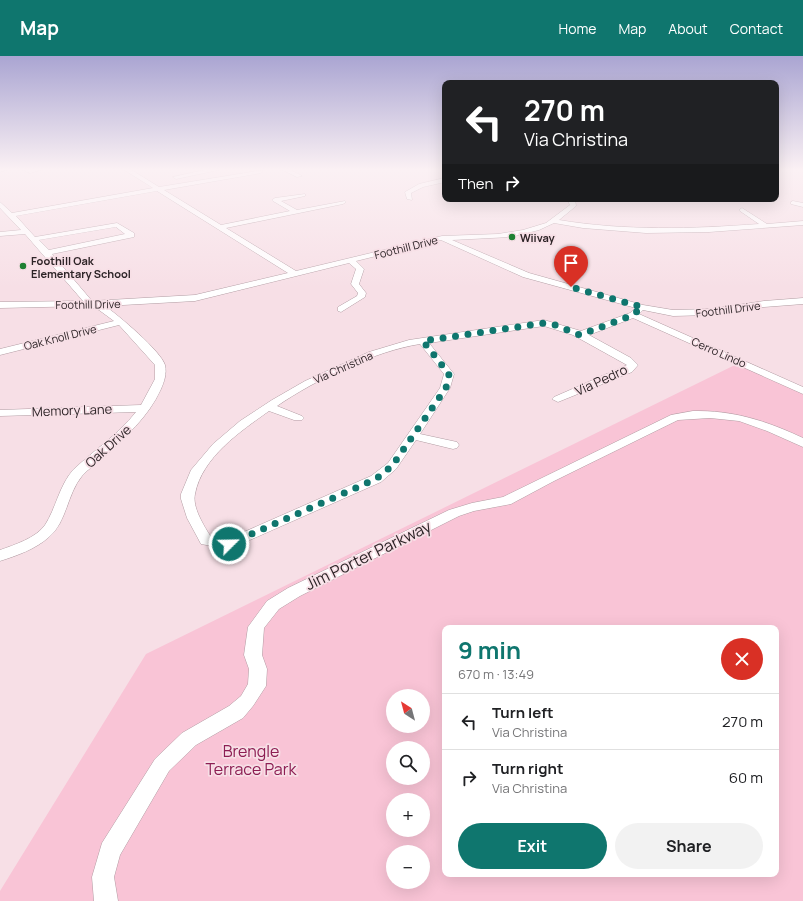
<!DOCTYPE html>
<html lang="en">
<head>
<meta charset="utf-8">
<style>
  :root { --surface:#fff; --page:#f2f2f2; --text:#202124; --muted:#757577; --line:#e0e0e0; --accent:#0f766e }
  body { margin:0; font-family:Manrope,sans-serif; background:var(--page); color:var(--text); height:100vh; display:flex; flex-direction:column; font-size:15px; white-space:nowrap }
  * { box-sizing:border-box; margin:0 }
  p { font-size:13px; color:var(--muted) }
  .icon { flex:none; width:22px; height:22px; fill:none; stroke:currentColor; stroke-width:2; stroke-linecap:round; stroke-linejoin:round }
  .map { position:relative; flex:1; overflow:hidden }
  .details { position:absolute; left:442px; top:569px; width:337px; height:252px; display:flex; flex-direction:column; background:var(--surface); border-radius:8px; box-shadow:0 4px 16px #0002 }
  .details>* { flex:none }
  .guide { position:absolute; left:442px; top:24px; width:337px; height:122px; border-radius:8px; box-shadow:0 4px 16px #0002; background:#202124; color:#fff; overflow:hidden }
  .needle { width:26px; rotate:324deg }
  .buttons { position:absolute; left:386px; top:633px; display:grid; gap:8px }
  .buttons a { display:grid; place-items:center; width:44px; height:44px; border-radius:50%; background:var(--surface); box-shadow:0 4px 16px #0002; font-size:20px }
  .pin { position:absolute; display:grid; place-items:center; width:34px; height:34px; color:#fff; margin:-41px -17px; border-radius:50% 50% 50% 0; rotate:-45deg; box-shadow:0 0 4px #0007 }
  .pin .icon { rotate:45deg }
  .me { position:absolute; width:44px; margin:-22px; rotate:67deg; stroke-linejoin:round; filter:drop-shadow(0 0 3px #0008) }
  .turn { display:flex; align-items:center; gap:14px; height:84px; padding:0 16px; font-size:18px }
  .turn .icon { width:52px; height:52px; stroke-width:2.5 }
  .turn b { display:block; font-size:28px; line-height:34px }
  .then { display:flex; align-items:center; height:38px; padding:0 16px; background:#0003; gap:8px; font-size:15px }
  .round { display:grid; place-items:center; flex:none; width:42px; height:42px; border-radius:21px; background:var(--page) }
  .headline { display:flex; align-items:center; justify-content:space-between; height:68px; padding:0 16px }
  h1 { font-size:24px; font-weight:700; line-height:30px; color:var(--accent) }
  .primary-button { display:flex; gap:8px; margin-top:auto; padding:8px 16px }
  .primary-button a { flex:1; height:46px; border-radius:24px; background:var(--accent); color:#fff; font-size:16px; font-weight:700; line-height:46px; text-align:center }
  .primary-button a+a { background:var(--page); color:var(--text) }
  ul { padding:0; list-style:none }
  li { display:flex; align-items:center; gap:12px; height:56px; padding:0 16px; border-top:1px solid var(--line) }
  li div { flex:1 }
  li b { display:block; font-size:15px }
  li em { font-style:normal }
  header { display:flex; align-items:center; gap:24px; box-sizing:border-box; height:56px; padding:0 20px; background:var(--accent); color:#fff }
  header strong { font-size:19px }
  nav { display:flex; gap:22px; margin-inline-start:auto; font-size:14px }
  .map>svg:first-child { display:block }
</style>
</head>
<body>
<header>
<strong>Map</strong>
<nav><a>Home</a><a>Map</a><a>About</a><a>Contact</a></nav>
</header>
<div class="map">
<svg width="803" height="845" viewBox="0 0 803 845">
  <rect width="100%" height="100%" fill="#f7dfe6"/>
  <path fill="#f9c4d6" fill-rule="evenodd" d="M741 306 803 334V845H0V835L146 598ZM445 572H776V818H445ZM393 640H423V670H393ZM393 692H423V722H393ZM393 744H423V774H393ZM393 796H423V826H393Z"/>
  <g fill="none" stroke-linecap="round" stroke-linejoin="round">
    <defs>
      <path id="minor" d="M0 113H9L0 116Z
        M21 113H44L30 117Z
        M123 113H130L159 131 263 114 261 117 164 134 221 169 290 155 273 145 272 144 275 142 305 138V140L281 145 297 154 345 145 346 146 343 148 226 172 296 215 442 180 498 178 523 174 546 167 570 149 567 143H575L576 150 559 164C625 175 692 173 759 168L740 155 739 154 742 152 767 168 803 165V169L709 176 646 177 583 172 554 167 539 174 511 181 452 184 529 217 643 249 673 254 711 253 764 245 803 242V248L764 251 711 259 673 260 643 254 639 258 803 331V338L633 262 589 279 631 302 638 309 632 316 558 346 552 343 554 341 627 309 573 279 544 270 429 287 454 318 450 332 420 378 457 386 459 389 457 392 453 393 416 384 396 413 381 426 234 491 229 493 201 488 187 462 181 443V438L191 414 213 388 240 365 272 344 305 325 369 296 409 284 544 264 581 275 630 257 636 252 523 221 441 184 356 205 364 213 359 228 366 237 365 241 341 256 338 255V251L357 240 358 237 351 228 356 213 349 207 195 245 105 250C118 259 161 295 165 309 167 318 164 326 161 333 148 362 125 381 103 402 96 408 88 413 82 420 67 438 67 466 49 481 36 493 16 500 0 505V494C14 489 36 482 45 469 56 452 59 430 73 414 94 394 118 379 136 356L0 360V354L141 349 155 323V309L119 269 0 299V293L114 265 99 254 88 250 0 252V246L83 245 25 178 0 180V176L21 174 0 152V146L12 157 153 132ZM157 135 288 217 195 239 92 245 52 198 134 181V177L117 167 35 181 16 160ZM116 171 125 178 49 194 39 184ZM420 288 444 318 440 332 388 407 371 420 228 483 211 481C204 470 192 451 195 438 202 401 241 375 269 355L294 364H302L304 362 302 360 277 350C315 324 375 295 420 288Z
        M209 113H223L176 123 173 121Z
        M281 113H289L302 120 297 121Z
        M445 122V126L423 131 411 137 412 144 407 143 405 136 419 128Z
        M793 145 803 147V151L791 148V146Z
        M693 355C733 354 767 365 803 382V391L767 375 739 365 710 362 678 364 554 425 511 448 474 455 459 460 300 540 279 553 264 572 262 599 267 613 266 630 253 650 243 662 196 689 169 715 120 799 114 821 118 845H94L92 821 102 787 155 703 182 677 229 650 241 640 248 628 249 613 244 599 248 571 267 545 288 532 449 454 472 447 503 441 671 359Z"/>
    </defs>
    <use href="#minor" stroke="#b29ca3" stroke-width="1"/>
    <use href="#minor" fill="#fff" fill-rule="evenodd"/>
  </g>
  <linearGradient id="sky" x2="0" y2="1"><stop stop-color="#aaa5d2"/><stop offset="0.49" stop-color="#fbf1f4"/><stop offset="1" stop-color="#fbf1f4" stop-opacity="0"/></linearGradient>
  <rect width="803" height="232" fill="url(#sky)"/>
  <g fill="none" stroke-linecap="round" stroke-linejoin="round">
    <path stroke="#0f766e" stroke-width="7" stroke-dasharray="0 12.6" d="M229 488 376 423 392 410 446 332 449 318 423 285 544 267 555 269 580 279 633 259 642 251 571 231"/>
  </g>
  <g fill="#1e8033" stroke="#f7dfe6" stroke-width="1.5">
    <circle cx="512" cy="181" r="4"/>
    <circle cx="23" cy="210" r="4"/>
  </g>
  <g text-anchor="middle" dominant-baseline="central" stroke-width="3.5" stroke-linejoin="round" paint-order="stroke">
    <g font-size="11" font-weight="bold" fill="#2d2427" stroke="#f7dfe6" text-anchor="start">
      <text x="520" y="181">Wiivay</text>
      <text x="31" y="204">Foothill Oak<tspan x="31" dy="13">Elementary School</tspan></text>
    </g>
    <g font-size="11" fill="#2d2427" stroke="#f7dfe6">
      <text transform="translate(406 191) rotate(-14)">Foothill Drive</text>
      <text transform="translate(88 248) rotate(-1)">Foothill Drive</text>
      <text transform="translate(728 253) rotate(-7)">Foothill Drive</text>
      <text transform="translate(60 281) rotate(-14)">Oak Knoll Drive</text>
      <text transform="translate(719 296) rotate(24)">Cerro Lindo</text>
      <text transform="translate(343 311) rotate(-24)">Via Christina</text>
    </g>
    <g font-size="13" fill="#2d2427" stroke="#f7dfe6">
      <text transform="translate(601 324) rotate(-25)">Via Pedro</text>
      <text transform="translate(72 354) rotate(-2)">Memory Lane</text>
      <text transform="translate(108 390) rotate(-42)">Oak Drive</text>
    </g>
    <g font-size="16" fill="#2d2427" stroke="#f7dfe6">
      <text transform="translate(368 499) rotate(-26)">Jim Porter Parkway</text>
    </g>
    <g font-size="16" fill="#8d1e53" stroke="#f7dfe6">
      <text x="251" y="695">Brengle<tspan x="251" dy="18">Terrace Park</tspan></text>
    </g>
  </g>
</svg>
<div class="buttons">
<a><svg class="needle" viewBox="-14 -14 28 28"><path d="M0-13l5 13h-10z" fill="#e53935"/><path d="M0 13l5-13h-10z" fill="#757577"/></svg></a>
<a><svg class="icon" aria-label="search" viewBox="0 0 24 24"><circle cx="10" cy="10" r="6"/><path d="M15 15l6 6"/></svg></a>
<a>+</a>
<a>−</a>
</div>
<div class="pin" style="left:571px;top:231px;background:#d93025"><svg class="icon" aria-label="arrive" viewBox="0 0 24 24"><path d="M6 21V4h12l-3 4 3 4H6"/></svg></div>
<svg class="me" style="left:229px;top:488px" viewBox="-20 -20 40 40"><circle r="17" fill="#0f766e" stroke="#fff" stroke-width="3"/><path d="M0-11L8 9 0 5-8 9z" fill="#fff"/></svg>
<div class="guide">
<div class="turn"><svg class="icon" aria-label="left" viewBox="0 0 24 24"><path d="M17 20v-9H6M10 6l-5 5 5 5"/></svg><div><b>270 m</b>Via Christina</div></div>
<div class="then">Then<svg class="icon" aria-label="right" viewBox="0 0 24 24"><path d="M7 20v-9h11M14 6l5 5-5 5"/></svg></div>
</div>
<section class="details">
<div class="headline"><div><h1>9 min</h1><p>670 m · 13:49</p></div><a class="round" style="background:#d93025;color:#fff"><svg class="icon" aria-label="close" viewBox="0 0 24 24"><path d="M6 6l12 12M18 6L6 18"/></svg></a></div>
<ul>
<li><svg class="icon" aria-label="left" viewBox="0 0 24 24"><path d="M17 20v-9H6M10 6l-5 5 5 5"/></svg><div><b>Turn left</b><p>Via Christina</p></div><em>270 m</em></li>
<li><svg class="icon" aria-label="right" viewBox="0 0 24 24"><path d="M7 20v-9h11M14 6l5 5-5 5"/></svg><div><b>Turn right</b><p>Via Christina</p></div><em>60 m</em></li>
</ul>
<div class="primary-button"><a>Exit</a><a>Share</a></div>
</section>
</div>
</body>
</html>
